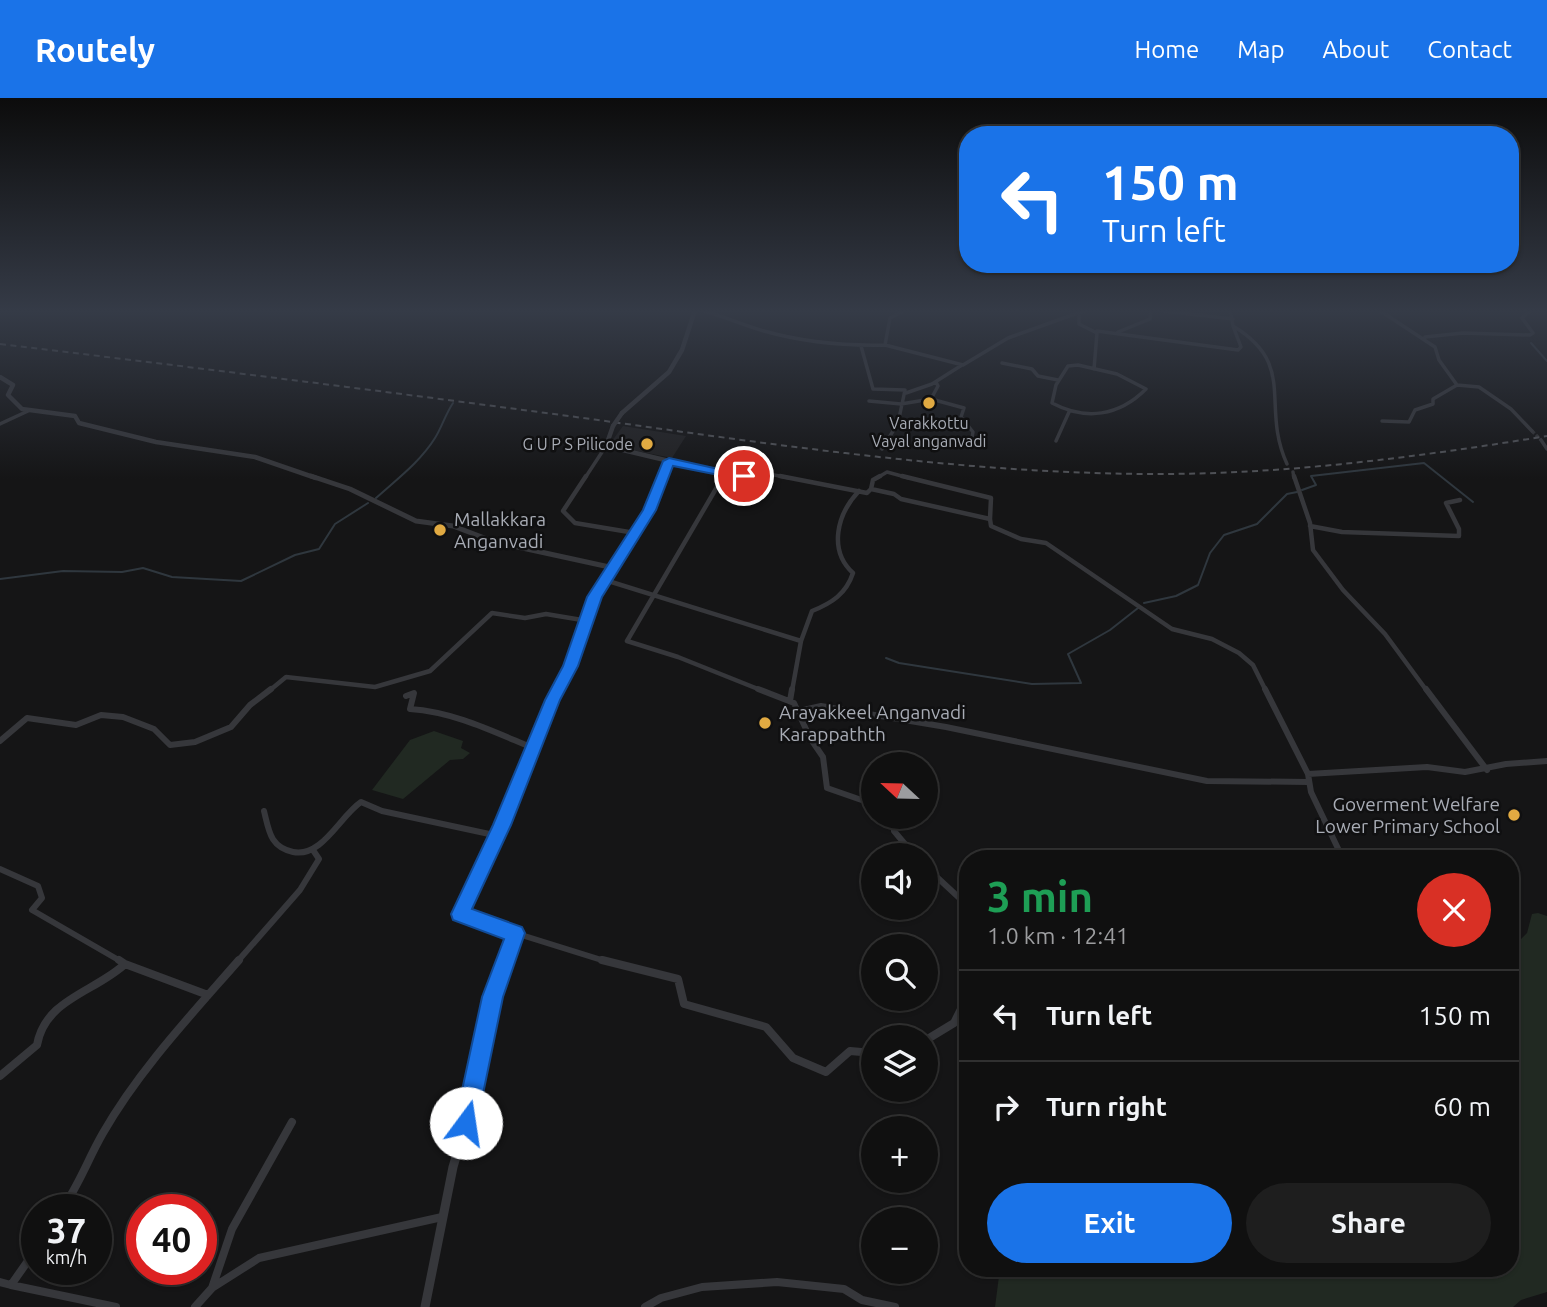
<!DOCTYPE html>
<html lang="en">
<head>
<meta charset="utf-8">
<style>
  :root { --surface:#101010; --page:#1e1e1e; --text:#f1f3f6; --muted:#9c9d9f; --line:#303030; --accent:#1a73e8 }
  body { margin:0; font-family:Ubuntu,sans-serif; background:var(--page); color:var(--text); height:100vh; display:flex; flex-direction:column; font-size:26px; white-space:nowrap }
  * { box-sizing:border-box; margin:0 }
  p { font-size:23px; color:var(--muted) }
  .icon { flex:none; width:38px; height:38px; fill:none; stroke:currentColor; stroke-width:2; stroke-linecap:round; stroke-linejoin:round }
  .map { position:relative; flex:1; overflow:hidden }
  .panel { position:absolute; left:959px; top:752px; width:560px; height:427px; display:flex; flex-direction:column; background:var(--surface); border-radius:28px; box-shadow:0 2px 5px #0004,0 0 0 2px var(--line) }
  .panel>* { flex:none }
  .guide { position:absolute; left:959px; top:28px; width:560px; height:147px; border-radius:28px; box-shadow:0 2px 5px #0004,0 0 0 2px var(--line); background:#1a73e8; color:#fff; overflow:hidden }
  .needle { width:46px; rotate:292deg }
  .fabs { position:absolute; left:861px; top:654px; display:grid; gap:14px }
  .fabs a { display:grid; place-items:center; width:77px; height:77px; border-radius:50%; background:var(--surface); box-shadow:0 2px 5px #0004,0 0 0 2px var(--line); font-size:35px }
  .speed { position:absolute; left:21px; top:1096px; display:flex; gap:14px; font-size:35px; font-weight:700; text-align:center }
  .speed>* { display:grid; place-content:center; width:91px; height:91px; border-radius:50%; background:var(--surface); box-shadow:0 2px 5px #0004,0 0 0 2px var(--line); line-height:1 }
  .speed small { font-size:18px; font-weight:400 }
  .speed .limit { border:10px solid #d22; background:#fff; color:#111 }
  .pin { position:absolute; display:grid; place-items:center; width:60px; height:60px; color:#fff; margin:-30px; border:4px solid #fff; border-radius:50%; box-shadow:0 2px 7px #0007 }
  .me { position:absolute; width:77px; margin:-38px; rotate:14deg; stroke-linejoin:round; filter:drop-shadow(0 0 5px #0008) }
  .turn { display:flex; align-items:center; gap:24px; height:147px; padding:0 28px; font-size:32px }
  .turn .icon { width:91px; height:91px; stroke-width:2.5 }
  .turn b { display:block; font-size:49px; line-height:60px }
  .round { display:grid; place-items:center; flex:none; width:74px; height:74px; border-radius:37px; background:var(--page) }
  .overview { display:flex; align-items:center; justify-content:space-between; height:119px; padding:0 28px }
  h1 { font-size:42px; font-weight:700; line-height:52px; color:#1e9e55 }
  .cta { display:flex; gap:14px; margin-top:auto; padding:14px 28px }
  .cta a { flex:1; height:80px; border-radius:42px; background:var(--accent); color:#fff; font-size:28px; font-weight:700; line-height:80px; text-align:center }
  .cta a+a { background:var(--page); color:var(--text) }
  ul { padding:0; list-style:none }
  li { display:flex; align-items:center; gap:21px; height:91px; padding:0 28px; border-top:2px solid var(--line) }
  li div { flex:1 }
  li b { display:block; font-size:26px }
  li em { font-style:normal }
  header { display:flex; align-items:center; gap:42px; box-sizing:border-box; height:98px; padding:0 35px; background:var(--accent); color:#fff }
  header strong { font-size:33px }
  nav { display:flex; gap:38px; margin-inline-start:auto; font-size:24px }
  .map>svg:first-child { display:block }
</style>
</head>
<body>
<header>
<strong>Routely</strong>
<nav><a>Home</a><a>Map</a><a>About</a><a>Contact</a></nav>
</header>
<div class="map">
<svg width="1547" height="1209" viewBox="0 0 1547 1209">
  <rect width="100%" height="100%" fill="#151516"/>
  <path fill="#212123" d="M623 328 686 338 672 360 617 349 612 343Z"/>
  <path fill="#212922" d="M434 633 463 643 461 650 470 655 463 661 450 662 403 701 372 692 410 642Z
    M1538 815 1547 818V1194L1521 1202 1513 1209H995L999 1178 1014 1171H1510V891L1516 887 1512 850 1527 835 1532 816Z"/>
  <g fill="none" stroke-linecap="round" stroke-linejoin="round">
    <path stroke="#2f373e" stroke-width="2" d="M1531 245 1547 263
      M1302 392 1316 387 1311 378 1424 365 1473 404
      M376 400C397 381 420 364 435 340 442 329 445 317 453 305
      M0 481 63 473 122 474 143 470 172 479 241 483 295 457 319 451 335 426 368 405
      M1144 505 1176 498 1198 487 1210 455 1224 437 1257 426 1287 396 1297 394
      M886 560 899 565 1032 586 1081 585 1068 556 1110 532 1138 510"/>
    <path stroke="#323336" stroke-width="3.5" stroke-dasharray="3.5 2" stroke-linecap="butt" d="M1532 333 1541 342"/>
    <path stroke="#36373b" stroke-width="3.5" d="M701 212C723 218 743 227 764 233 803 244 844 248 885 247L890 220 905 212
      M1156 212 1233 221
      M1230 212 1233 228C1298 267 1260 307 1287 366
      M1379 212 1435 249 1439 262 1457 287 1433 301V306L1415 312 1409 324 1382 323
      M1079 218V226L1097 235 1094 271
      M1097 233 1238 252 1241 249 1233 228
      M1118 234 1150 221 1151 212
      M1425 239 1463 235 1530 237 1533 235 1522 220 1531 212
      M885 247 963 267 1008 240 1086 212
      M861 248 873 291 905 292 898 325 882 351
      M1002 265 1032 271 1038 278 1058 282
      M1078 267 1117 276 1146 291C1119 318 1086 323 1052 305L1056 287 1068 268Z
      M1457 287 1479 289 1511 311 1532 333
      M906 295 932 286 962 267
      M931 301 964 310 961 319 973 334 970 350
      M869 303 901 306 931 301 938 288 936 284
      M0 326 28 313
      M1541 342 1547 351
      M1056 343 1069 314
      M669 363 744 378 750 372 789 380
      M1293 374 1294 380
      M585 380 606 348
      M719 380 720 372
      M877 380 887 374 909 380"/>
    <path stroke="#36373b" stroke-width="4.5" d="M586 378 563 413 575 425 635 435
      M719 378 717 389 627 543 678 559 763 593
      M780 378 867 395 871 391 894 396 901 401 990 421 991 428 1021 441 1046 445 1172 531 1212 541 1239 555 1253 567 1266 593
      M902 378 991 400 990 421
      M1294 378 1310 425 1313 452 1343 492 1385 536 1427 593
      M871 391 873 382 880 378
      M1310 428 1342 434 1459 438V431L1446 405 1460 402
      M605 482 801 543 792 593
      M801 543 812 513C832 505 846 496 853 475 828 452 837 416 859 393
      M269 593 286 579 375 589 430 573 492 515 525 520 546 516 588 523"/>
    <path stroke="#36373b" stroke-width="6" d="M758 591 794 605 810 640 823 659 827 690 873 706
      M1265 591 1308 676
      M1426 591 1487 672
      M406 598 414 595 410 611C454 614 492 633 533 650
      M790 603 792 591
      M799 613 821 608 946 629 1207 683 1308 684
      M0 643 27 620 76 627 101 617 123 619 154 631 170 647 195 644 231 629 250 607 271 591
      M264 713C269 733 270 749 293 754 322 760 340 718 361 704L382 713 494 737
      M892 719 894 733 915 758
      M1343 761 1311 694 1308 676 1427 669 1465 674 1506 666 1547 663
      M926 769 968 808
      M0 771 38 788 42 800 32 812 122 864
      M515 835 608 864
      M237 864 300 792 319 761 313 752"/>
    <path stroke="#36373b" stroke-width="8" d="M602 862 678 881 684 906 766 929 793 960 826 974 850 953 873 955
      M125 866 208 897
      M926 942 954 925 968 897
      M0 978 37 947C45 901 95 894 125 866L119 862
      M62 1111C79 1087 88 1061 103 1035 139 972 191 917 239 862
      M0 1184 11 1187 37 1150
      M11 1187 116 1209
      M212 1190 232 1131 292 1024
      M195 1209 212 1190 259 1160 442 1119
      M645 1209 661 1200 702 1189 777 1184 844 1191 862 1202 895 1209"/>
    <path stroke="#36373b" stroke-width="4.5" d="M0 279 13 287 8 297 22 311 75 318 79 325 156 344 255 359 316 380
      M622 315 669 274 682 252 695 212
      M613 328 606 348 669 363 663 380"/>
    <path stroke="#36373b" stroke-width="5" d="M311 378 350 391 416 423 453 428 495 444 614 470
      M557 593C574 562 579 526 596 496 619 456 646 421 663 378"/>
    <path stroke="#36373b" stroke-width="7" d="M505 864 515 835 460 816 502 727 558 591"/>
    <path stroke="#36373b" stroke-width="9" d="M425 1209 453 1069 473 1002 492 899 505 862"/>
    <path stroke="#4f5156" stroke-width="2" stroke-dasharray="6 4.5" stroke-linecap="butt" d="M0 246C199 270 399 295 598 322 784 348 970 376 1158 376 1289 376 1418 359 1547 338"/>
    <path stroke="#36373b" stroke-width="4.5" d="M613 328 622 315"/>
  </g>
  <linearGradient id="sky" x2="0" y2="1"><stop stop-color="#0c0c0c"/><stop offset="0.56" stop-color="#353b47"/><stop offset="1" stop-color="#353b47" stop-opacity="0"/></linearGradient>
  <rect width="1547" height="381" fill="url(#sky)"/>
  <path fill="#1a73e8" stroke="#114b97" stroke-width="2" d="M669 360 750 378 744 382 673 368 656 412 602 499 578 568 560 602 511 727 472 811 522 829 525 835 503 899 477 1025 474 1033 466 1036 458 1033 455 1025 482 899 504 841 453 822 451 816 493 727 545 602 563 568 587 499 643 412 663 363Z"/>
  <g fill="#e1aa42" stroke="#101011" stroke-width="2.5">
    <circle cx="929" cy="305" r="7"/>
    <circle cx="647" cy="346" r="7"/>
    <circle cx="440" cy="432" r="7"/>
    <circle cx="765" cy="625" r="7"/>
    <circle cx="1514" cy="717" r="7"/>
  </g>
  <g text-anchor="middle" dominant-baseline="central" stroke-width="5" stroke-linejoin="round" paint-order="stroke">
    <g font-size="16" fill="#a8acb5" stroke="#101011">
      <text x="929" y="325">Varakkottu<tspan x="929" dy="18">Vayal anganvadi</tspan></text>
      <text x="633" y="346" text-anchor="end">G U P S Pilicode</text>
    </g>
    <g font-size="19" fill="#a8acb5" stroke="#101011" text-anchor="start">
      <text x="454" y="421">Mallakkara<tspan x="454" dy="22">Anganvadi</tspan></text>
      <text x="779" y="614">Arayakkeel Anganvadi<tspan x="779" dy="22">Karappathth</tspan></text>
      <text x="1500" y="706" text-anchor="end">Goverment Welfare<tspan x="1500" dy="22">Lower Primary School</tspan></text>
    </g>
  </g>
</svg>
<div class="fabs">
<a><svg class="needle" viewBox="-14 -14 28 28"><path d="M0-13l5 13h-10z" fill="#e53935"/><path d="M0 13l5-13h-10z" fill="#9c9d9f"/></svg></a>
<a><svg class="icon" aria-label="sound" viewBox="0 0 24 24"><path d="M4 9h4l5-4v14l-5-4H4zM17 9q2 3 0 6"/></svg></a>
<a><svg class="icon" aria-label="search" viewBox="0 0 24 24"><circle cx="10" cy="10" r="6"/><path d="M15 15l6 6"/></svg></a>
<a><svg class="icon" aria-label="layers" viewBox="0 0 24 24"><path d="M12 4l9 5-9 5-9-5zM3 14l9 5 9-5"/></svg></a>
<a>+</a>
<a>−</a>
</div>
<div class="speed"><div>37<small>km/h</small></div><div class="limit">40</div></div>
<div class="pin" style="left:744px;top:378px;background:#d93025"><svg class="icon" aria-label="arrive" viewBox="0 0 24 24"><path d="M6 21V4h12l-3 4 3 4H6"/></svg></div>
<svg class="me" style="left:466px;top:1025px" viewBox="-20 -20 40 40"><circle r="19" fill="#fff"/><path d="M0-13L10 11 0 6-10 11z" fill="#1a73e8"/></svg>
<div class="guide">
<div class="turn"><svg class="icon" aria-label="left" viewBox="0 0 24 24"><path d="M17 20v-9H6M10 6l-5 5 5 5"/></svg><div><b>150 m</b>Turn left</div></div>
</div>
<section class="panel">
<div class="overview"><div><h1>3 min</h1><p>1.0 km · 12:41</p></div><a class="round" style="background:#d93025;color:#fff"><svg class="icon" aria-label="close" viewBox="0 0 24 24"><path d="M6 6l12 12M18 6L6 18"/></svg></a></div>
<ul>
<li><svg class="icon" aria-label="left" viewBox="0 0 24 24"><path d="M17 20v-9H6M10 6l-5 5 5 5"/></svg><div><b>Turn left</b></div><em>150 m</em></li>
<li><svg class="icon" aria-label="right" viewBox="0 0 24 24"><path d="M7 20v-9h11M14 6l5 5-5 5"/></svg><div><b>Turn right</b></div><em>60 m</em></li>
</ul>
<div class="cta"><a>Exit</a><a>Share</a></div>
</section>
</div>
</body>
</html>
